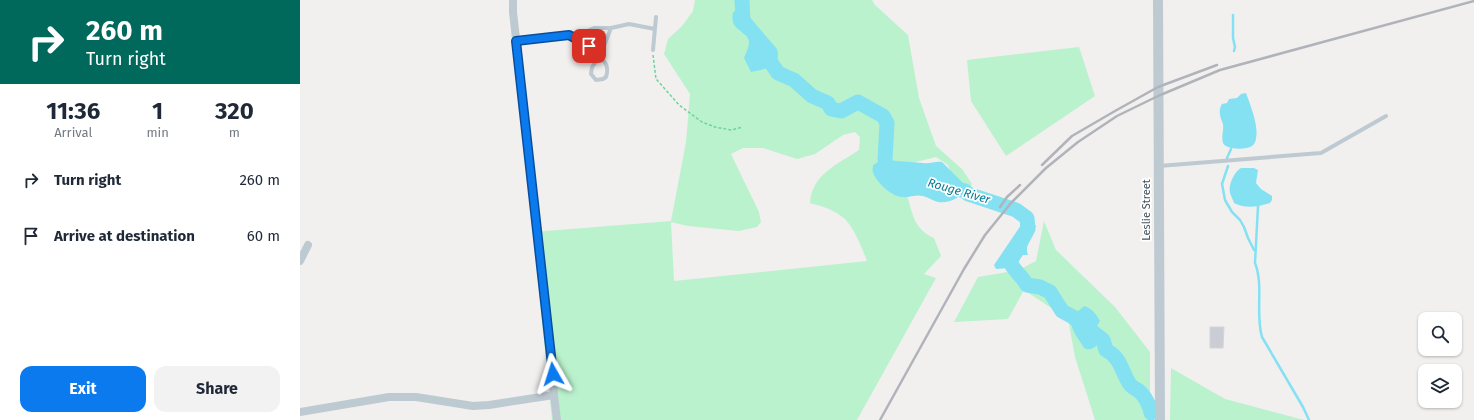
<!DOCTYPE html>
<html lang="en">
<head>
<meta charset="utf-8">
<style>
  :root { --surface:#fff; --page:#f2f2f3; --text:#1f2937; --muted:#747a83; --accent:#0c7aef }
  body { margin:0; font-family:"Fira Sans",sans-serif; background:var(--page); color:var(--text); height:100vh; display:flex; flex-direction:column; font-size:15px; white-space:nowrap }
  * { box-sizing:border-box; margin:0 }
  p { font-size:13px; color:var(--muted) }
  .icon { flex:none; width:22px; height:22px; fill:none; stroke:currentColor; stroke-width:2; stroke-linecap:round; stroke-linejoin:round }
  .map { position:relative; flex:1; overflow:hidden }
  .drawer { display:flex; flex-direction:column; background:var(--surface); width:300px }
  .drawer>* { flex:none }
  .guide { background:#00695c; color:#fff; overflow:hidden }
  .controls { position:absolute; left:1118px; top:312px; display:grid; gap:8px }
  .controls a { display:grid; place-items:center; width:44px; height:44px; border-radius:8px; background:var(--surface); box-shadow:0 1px 3px #0004; font-size:20px }
  .pin { position:absolute; display:grid; place-items:center; width:34px; height:34px; color:#fff; margin:-17px; border-radius:8px; box-shadow:0 2px 6px #0006 }
  .me { position:absolute; width:44px; margin:-22px; rotate:354deg; stroke-linejoin:round; filter:drop-shadow(0 0 3px #0008) }
  .turn { display:flex; align-items:center; gap:14px; height:84px; padding:0 20px; font-size:18px }
  .turn .icon { width:52px; height:52px; stroke-width:2.5 }
  .turn b { display:block; font-size:28px; line-height:34px }
  .eta { display:flex; justify-content:space-evenly; align-items:center; height:68px; text-align:center }
  .eta b { font-size:24px; font-weight:700; line-height:28px }
  .cta { display:flex; gap:8px; margin-top:auto; padding:8px 20px }
  .cta a { flex:1; height:46px; border-radius:12px; background:var(--accent); color:#fff; font-size:16px; font-weight:700; line-height:46px; text-align:center }
  .cta a+a { background:var(--page); color:var(--text) }
  ul { padding:0; list-style:none }
  li { display:flex; align-items:center; gap:12px; height:56px; padding:0 20px }
  li div { flex:1 }
  li b { display:block; font-size:15px }
  li em { font-style:normal }
  main { display:flex; flex:1; min-height:0 }
  .map>svg:first-child { display:block }
</style>
</head>
<body>
<main>
<section class="drawer">
<div class="guide">
<div class="turn"><svg class="icon" aria-label="right" viewBox="0 0 24 24"><path d="M7 20v-9h11M14 6l5 5-5 5"/></svg><div><b>260 m</b>Turn right</div></div>
</div>
<div class="eta">
<div><b>11:36</b><p>Arrival</p></div>
<div><b>1</b><p>min</p></div>
<div><b>320</b><p>m</p></div>
</div>
<ul>
<li><svg class="icon" aria-label="right" viewBox="0 0 24 24"><path d="M7 20v-9h11M14 6l5 5-5 5"/></svg><div><b>Turn right</b></div><em>260 m</em></li>
<li><svg class="icon" aria-label="arrive" viewBox="0 0 24 24"><path d="M6 21V4h12l-3 4 3 4H6"/></svg><div><b>Arrive at destination</b></div><em>60 m</em></li>
</ul>
<div class="cta"><a>Exit</a><a>Share</a></div>
</section>
<div class="map">
<svg width="1174" height="420" viewBox="0 0 1174 420">
  <rect width="100%" height="100%" fill="#f2efef"/>
  <path fill="#baf2cd" fill-rule="evenodd" d="M395 0H572L575 5 608 35 619 98 636 146 662 169 672 184 667 193 652 177 648 165 636 157 604 165 584 179 598 196 607 195C613 215 614 229 634 238L641 256 624 274 636 278 557 420H252L233 232 371 221 386 142 390 94 364 54 368 39 382 26 393 11ZM555 132 560 137 559 150C538 164 511 175 510 203 521 206 532 209 541 216 552 222 563 250 567 261L374 281 371 222 388 226 439 231 457 227 461 222 459 212 431 154 443 148H463L497 159 515 154 543 135Z
    M779 47 795 96 706 156 671 101 667 60Z
    M744 221 756 250 815 307 850 352V420H795L775 357 768 319 724 290 708 319 654 322 678 277 719 270 736 261Z
    M871 368 925 399 1004 420H870Z"/>
  <path fill="#84e1f2" d="M442 8 477 49C479 55 478 61 474 67L451 72 444 58C446 53 449 47 449 42 447 28 429 33 433 12Z
    M946 93C950 104 959 126 956 138 956 141 954 145 952 146 946 150 926 150 923 143 921 137 924 130 923 124 920 117 918 111 922 104L927 103 929 99 937 98 941 94Z
    M585 160C599 161 610 162 623 163 630 164 636 161 642 162L668 188C661 197 649 204 638 202 633 201 628 197 623 196 616 194 609 198 602 197 592 197 575 181 573 172 572 170 573 168 573 165L580 161Z
    M941 168H954L958 170 956 183 961 189 972 196V200L970 203C957 207 946 209 934 203 933 200 931 196 930 193 928 185 934 172 941 168Z
    M727 218H730L736 226C732 235 724 246 728 255H723L711 270 709 268 696 269 694 265 723 222Z
    M784 306C792 308 796 314 800 321L797 326 801 340C796 346 792 352 784 348 780 341 768 327 772 318 774 314 780 310 784 306Z"/>
  <g fill="none" stroke-linecap="round" stroke-linejoin="round">
    <path stroke="#84e1f2" stroke-width="2.5" d="M933 15V38L935 47 934 51
      M927 158 931 149
      M928 166 922 184 925 200 932 212 940 220 944 227 948 238 954 250
      M958 206 955 263C964 286 955 313 962 337L1003 407 1009 420"/>
    <path stroke="#84e1f2" stroke-width="15" d="M442 0 443 21 448 28
      M463 51 478 73 494 80 512 96 528 103 531 109 541 111 558 102 583 116 587 123 585 160 589 173 595 175
      M646 186 665 191 668 194 716 210 727 218 728 229 710 262C714 271 722 276 727 285L740 287 750 292 762 311 773 317 803 340 806 350C821 358 821 370 829 383 831 387 836 389 839 391 845 396 850 406 851 413"/>
  </g>
  <path fill="#caced4" stroke="#d2d5db" d="M910 327H924L923 348H910Z"/>
  <g fill="none" stroke-linecap="round" stroke-linejoin="round">
    <path stroke="#6fd39d" stroke-width="1.5" stroke-dasharray="3 2" stroke-linecap="butt" d="M353 55 356 79 379 105 402 122 415 127 431 130 443 127"/>
    <path stroke="#becad2" stroke-width="4" d="M269 35 289 46 300 56 311 28
      M216 41 259 35H278L294 28H311L329 24 355 29
      M353 50 356 17
      M300 56C306 63 309 67 306 77L303 79 296 80 291 74 292 67Z
      M859 166 1021 153 1086 116"/>
    <path stroke="#becad2" stroke-width="8" d="M213 0V12L253 374 254 395 257 420
      M0 261 8 245
      M0 412 89 397H116L173 406 189 405 254 395"/>
    <path stroke="#becad2" stroke-width="10" d="M858 0 860 420"/>
    <path stroke="#b0b4ba" stroke-width="2.5" d="M742 165 772 136 815 111 858 87 917 65
      M700 207 707 197 720 185
      M580 420 664 269 685 235 711 203 746 168 778 142 817 116 858 96 920 70 1174 1"/>
  </g>
  <g fill="none" stroke-linecap="round" stroke-linejoin="round">
    <defs>
      <path id="route" d="M253 374 216 41 269 35 289 46"/>
    </defs>
    <use href="#route" stroke="#084f9b" stroke-width="10"/>
    <use href="#route" stroke="#0c7aef" stroke-width="7"/>
  </g>
  <g text-anchor="middle" dominant-baseline="central" stroke-width="3.5" stroke-linejoin="round" paint-order="stroke">
    <g font-size="11" fill="#45535e" stroke="#fff">
      <text transform="translate(846 210) rotate(-90)">Leslie Street</text>
    </g>
    <g font-size="12" font-style="italic" fill="#057d93" stroke="#fff">
      <text transform="translate(659 191) rotate(16)">Rouge River</text>
    </g>
  </g>
</svg>
<div class="controls">
<a><svg class="icon" aria-label="search" viewBox="0 0 24 24"><circle cx="10" cy="10" r="6"/><path d="M15 15l6 6"/></svg></a>
<a><svg class="icon" aria-label="layers" viewBox="0 0 24 24"><path d="M12 4l9 5-9 5-9-5zM3 14l9 5 9-5"/></svg></a>
</div>
<div class="pin" style="left:289px;top:46px;background:#d93025"><svg class="icon" aria-label="arrive" viewBox="0 0 24 24"><path d="M6 21V4h12l-3 4 3 4H6"/></svg></div>
<svg class="me" style="left:253px;top:374px" viewBox="-20 -20 40 40"><path d="M0-17L14 15 0 8-14 15z" fill="#0c7aef" stroke="#fff" stroke-width="4"/></svg>
</div>
</main>
</body>
</html>
